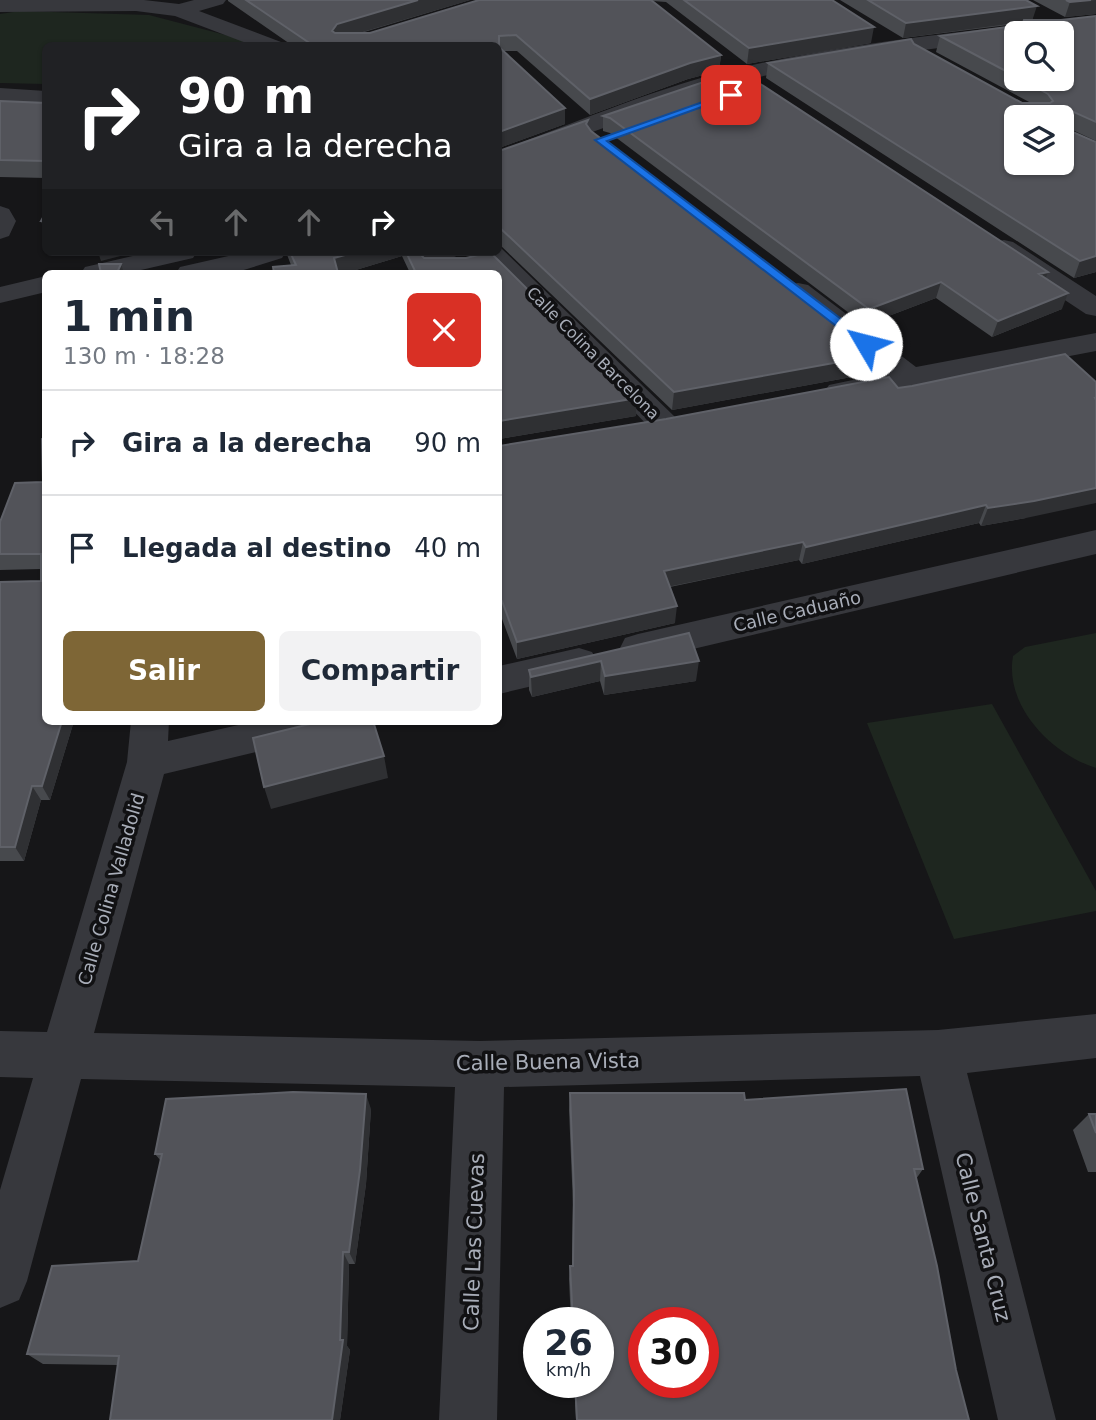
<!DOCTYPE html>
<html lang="es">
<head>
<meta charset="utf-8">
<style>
  :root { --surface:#fff; --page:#f2f2f3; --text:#1f2937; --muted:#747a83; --line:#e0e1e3; --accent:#7e6636 }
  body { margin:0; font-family:"DejaVu Sans",sans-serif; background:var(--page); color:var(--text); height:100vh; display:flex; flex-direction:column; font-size:26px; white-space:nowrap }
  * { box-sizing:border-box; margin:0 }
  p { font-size:23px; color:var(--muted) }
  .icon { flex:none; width:38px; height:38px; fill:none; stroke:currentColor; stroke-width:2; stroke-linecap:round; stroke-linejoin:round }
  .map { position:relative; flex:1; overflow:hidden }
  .details { position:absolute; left:42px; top:270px; width:460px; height:455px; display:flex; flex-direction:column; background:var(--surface); border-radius:10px; box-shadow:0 2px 5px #0004 }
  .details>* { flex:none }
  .banner { position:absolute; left:42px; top:42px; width:460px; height:214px; border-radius:10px; box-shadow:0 2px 5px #0004; background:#202124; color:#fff; overflow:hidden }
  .fabs { position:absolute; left:1004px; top:21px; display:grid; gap:14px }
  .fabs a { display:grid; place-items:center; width:70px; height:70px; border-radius:10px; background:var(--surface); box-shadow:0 2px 5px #0004; font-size:35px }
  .speed { position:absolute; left:523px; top:1307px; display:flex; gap:14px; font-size:35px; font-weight:700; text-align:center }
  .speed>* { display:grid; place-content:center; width:91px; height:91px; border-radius:50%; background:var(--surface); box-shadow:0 2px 5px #0004; line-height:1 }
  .speed small { font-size:18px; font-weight:400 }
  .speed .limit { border:10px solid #d22; background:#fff; color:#111 }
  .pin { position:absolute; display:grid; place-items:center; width:60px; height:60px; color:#fff; margin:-30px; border-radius:14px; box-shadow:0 4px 10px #0006 }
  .me { position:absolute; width:77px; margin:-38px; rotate:307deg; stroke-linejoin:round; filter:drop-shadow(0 0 5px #0008) }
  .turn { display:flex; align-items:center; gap:24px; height:147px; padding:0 21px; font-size:32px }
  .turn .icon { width:91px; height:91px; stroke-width:2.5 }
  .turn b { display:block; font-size:49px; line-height:60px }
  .lanes { display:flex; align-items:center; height:66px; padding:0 21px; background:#0003; justify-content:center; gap:35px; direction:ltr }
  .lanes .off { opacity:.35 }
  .round { display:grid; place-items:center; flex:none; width:74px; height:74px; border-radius:10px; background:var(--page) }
  .headline { display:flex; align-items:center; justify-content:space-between; height:119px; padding:0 21px }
  h1 { font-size:42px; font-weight:700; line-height:52px }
  .primary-button { display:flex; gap:14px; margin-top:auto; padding:14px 21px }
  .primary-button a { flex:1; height:80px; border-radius:10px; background:var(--accent); color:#fff; font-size:28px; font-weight:700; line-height:80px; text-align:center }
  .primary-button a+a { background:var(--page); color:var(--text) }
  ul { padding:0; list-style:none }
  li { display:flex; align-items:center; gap:21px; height:105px; padding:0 21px; border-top:2px solid var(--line) }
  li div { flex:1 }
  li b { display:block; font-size:26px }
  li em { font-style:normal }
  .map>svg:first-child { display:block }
</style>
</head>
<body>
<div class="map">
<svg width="1096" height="1420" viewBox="0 0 1096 1420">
  <rect width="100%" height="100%" fill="#161618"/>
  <path fill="#1e261f" d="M20 11 149 15 237 38 249 45 46 46 45 84 0 83V14Z
    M1096 633V768C1051 754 1004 705 1013 656L1025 647Z
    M992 704 1096 891V911L954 939 867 723Z"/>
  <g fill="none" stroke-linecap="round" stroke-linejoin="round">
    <path fill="#37383d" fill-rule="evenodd" d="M0 0H144L179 4 194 0H226L223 4 199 11 281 42 284 46H254L175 16 136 11 0 12Z
      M1096 16V28L1056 33H1017V38L853 59 743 80 705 91 499 166V151C578 122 657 87 739 68 856 41 977 31 1096 16Z
      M0 88 46 91V105L0 102Z
      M0 206 9 209 16 221 9 236 0 239Z
      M1004 240 1013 242 1096 296V316L1086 314 995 254 991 248 995 242Z
      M499 246 675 417 679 424 675 431 664 434 653 431 479 252H499Z
      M150 252H197L193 258 128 273H81L85 267Z
      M246 252H286L282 258 234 273H176L180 267Z
      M46 276V292L0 303V287Z
      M798 283 808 285 916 367 1096 333V351L840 400 829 397 825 391 829 385 886 373 788 297 784 291 788 285Z
      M1096 530V554L638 662 625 658 620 648 625 638 638 634Z
      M579 648 592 652 598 662 592 672 499 694V666Z
      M131 721H169L168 741 256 721H342L337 732 323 736 164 774 94 1033 480 1041 938 1030 1096 1014V1058L967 1073 1056 1420H998L920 1076 504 1087 497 1420H439L455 1087 81 1079 27 1281 19 1300 0 1308V1190L33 1078 0 1077V1031L47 1032 127 762Z"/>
  </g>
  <path fill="#47494d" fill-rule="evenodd" d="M228 0H470L361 33H370L479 0H832L871 43 747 64 666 2 653 1 721 55 719 71 688 79 590 115 517 51H503L565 108V124L499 148V46H293L228 1Z
    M840 0H1026L1033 20H1061L1096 16V141L1066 127 1096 272 1074 278 766 78 768 63 914 44 1022 103H1031L936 52 940 36 1022 25 1023 23 903 38ZM1017 33 1062 79H1017Z
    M1033 0H1096V14L1065 17Z
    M739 70 1045 279 1062 309 992 337 936 298 865 325 610 133 603 131V116Z
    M0 101 46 103V178L0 177Z
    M588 126 591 131 838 326 872 356 868 374 672 410 499 244V151Z
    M46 212V234L41 221Z
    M286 252H470L449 258H466L490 252 637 398 636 416 499 439V273H410L402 256 346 273H274L273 267 291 265Z
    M898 388 1026 518 981 526 979 523 802 564 799 560 670 587 675 623 517 659 502 619 499 620V446Z
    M43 482 46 721H74L50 800H41L24 861H0V582L41 581V569L0 570V522Z
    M689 633 696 681 604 695 600 681 532 697 529 690V670Z
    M570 1093 745 1100 923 1169 916 1179 956 1370 969 1420H576L574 1382H598V1323H571L569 1279 570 1266H572L573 1205 569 1110Z
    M371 1109 366 1184 355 1264H349L347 1346 350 1350 340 1420H110L118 1365 43 1364 27 1354 138 1261 161 1161 155 1154Z
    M1089 1114H1096V1172H1088L1073 1130Z"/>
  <path fill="#2f3033" d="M418 0H470L339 39 332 31 337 24Z
    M1096 0V14L1065 17 1070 2Z
    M1037 6 1032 21 903 38 906 23Z
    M874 27 871 43 747 64 749 48Z
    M721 55 719 71 688 79 590 115V99L690 63Z
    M565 108V124L499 148V132Z
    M98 252H136L101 261Z
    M356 252H402V256L346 273H336L334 258Z
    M425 252H470L429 264 422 256Z
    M1096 256V272L1074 278 1080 261Z
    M121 264 124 273H117Z
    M1048 272 1042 288 1039 274Z
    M941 282 936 298 865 325 869 309Z
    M1068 293 1062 309 992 337 998 321Z
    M872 356 868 374 672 410 674 392Z
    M637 398 636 416 499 439V421Z
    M1096 488V503L1026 518 981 526 988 508Z
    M986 505 979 523 802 564 806 547Z
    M803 542 799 560 662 588 664 571Z
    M502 601V619L499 620V602Z
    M677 606 675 623 517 659V642Z
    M601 661 600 681 532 697 531 677Z
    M699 661 696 681 604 695 605 676Z
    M62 721H74L50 800 42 786Z
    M384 756 388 778 271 809 264 787Z
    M32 786 41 800 24 861 15 847Z
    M366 1094 371 1109 366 1184 355 1264 349 1252Z
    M343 1252 349 1264 347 1346 350 1350 340 1420H332L340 1340Z"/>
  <path fill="#525359" stroke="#5f6168" stroke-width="2" fill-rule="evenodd" d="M246 0H418L337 24 332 31 335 33H370L479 0H651L721 55 690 63 590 99 516 35 499 36V46H314Z
    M684 0H832L874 27 749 48Z
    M868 0H1026L1037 6 906 23Z
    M1066 0H1091L1070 2Z
    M1096 16V122L1065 108 1066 129 1096 142V256L1080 261 768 63 911 39 914 44 1022 103H1050L1053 101 1048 94 1021 79H1062V33H1017V77L940 36 1022 25 1024 20H1061ZM1017 117H1062V163H1017Z
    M499 47 565 108 499 132Z
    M739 70 1048 272 1039 274 1068 293 998 321 941 282 869 309 610 118 603 116Z
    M0 101 46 103V161L0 160Z
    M588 120 586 124 591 131 839 319 832 322 864 346 872 356 674 392 499 227V151Z
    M46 212V221H41Z
    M290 252H356L334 258 338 273H274L273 267 296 265Z
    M406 252H425L422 256 424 258H466L490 252 637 398 499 421V273H416Z
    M99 264H121L117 273H101Z
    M1065 354 1096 382V398H1095L1096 400V488L1034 501 988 508 986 505 806 547 803 542 664 571 677 606 517 642 502 601 499 602V446L666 419 889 377 898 388 912 386Z
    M46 438V721H62L42 786H32L15 847H0V582L41 581V554H0V522L15 483 43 482 42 439Z
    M689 633 699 661 605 676 601 661 531 677 529 670Z
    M322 721H373L384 756 264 787 253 738Z
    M906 1089 923 1169H914L937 1266 956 1370 969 1420H577L575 1382H598V1323H573L570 1266H573L574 1190 570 1093H744L745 1100ZM644 1323H704V1382H644Z
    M293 1092 366 1094 360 1170 349 1252H343L340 1340H343L332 1420H110L119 1356 27 1354 52 1266 138 1261 162 1154H155L166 1099Z
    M1089 1114H1096V1133Z"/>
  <path fill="#1a73e8" stroke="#114b97" stroke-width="2" d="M728 93 735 95 607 141 870 341V346H862L595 140Z"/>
  <g text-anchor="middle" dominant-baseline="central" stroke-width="7" stroke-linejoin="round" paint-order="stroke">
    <g font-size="16" fill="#a8adb8" stroke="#111113">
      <text transform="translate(593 353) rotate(45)">Calle Colina Barcelona</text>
    </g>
    <g font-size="18" fill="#a8adb8" stroke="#111113">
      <text transform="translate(797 611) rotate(-13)">Calle Caduaño</text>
      <text transform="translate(111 889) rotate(-74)">Calle Colina Valladolid</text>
    </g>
    <g font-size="21" fill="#a8adb8" stroke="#111113">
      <text transform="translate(548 1062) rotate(-1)">Calle Buena Vista</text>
      <text transform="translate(983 1237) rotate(76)">Calle Santa Cruz</text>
      <text transform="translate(474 1242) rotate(-88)">Calle Las Cuevas</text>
    </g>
  </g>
</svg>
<div class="fabs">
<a><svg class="icon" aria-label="search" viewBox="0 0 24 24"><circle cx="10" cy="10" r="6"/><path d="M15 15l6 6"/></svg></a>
<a><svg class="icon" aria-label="layers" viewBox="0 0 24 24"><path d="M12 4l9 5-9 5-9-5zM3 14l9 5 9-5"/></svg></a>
</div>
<div class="speed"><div>26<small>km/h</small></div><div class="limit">30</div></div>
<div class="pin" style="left:731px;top:95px;background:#d93025"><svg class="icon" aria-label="arrive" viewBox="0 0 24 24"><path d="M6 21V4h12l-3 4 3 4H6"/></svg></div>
<svg class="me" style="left:866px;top:344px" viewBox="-20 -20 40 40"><circle r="19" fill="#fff"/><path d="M0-13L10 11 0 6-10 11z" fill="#1a73e8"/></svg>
<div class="banner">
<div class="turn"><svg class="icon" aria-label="right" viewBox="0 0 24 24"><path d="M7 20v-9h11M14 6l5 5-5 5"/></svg><div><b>90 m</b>Gira a la derecha</div></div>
<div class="lanes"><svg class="icon off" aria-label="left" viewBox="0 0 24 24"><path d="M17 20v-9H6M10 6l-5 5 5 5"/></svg><svg class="icon off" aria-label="ahead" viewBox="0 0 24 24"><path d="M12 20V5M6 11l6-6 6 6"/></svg><svg class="icon off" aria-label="ahead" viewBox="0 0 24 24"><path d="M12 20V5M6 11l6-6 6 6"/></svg><svg class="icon" aria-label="right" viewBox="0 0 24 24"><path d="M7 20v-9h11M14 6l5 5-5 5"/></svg></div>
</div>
<section class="details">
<div class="headline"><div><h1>1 min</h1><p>130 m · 18:28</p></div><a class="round" style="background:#d93025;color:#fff"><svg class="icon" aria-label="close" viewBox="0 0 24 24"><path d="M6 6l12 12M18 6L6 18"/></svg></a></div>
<ul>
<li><svg class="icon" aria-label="right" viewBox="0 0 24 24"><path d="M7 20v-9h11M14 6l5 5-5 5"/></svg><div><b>Gira a la derecha</b></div><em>90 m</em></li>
<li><svg class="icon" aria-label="arrive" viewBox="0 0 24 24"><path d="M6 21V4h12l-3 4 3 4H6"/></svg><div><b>Llegada al destino</b></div><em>40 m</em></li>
</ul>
<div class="primary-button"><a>Salir</a><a>Compartir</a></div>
</section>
</div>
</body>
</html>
